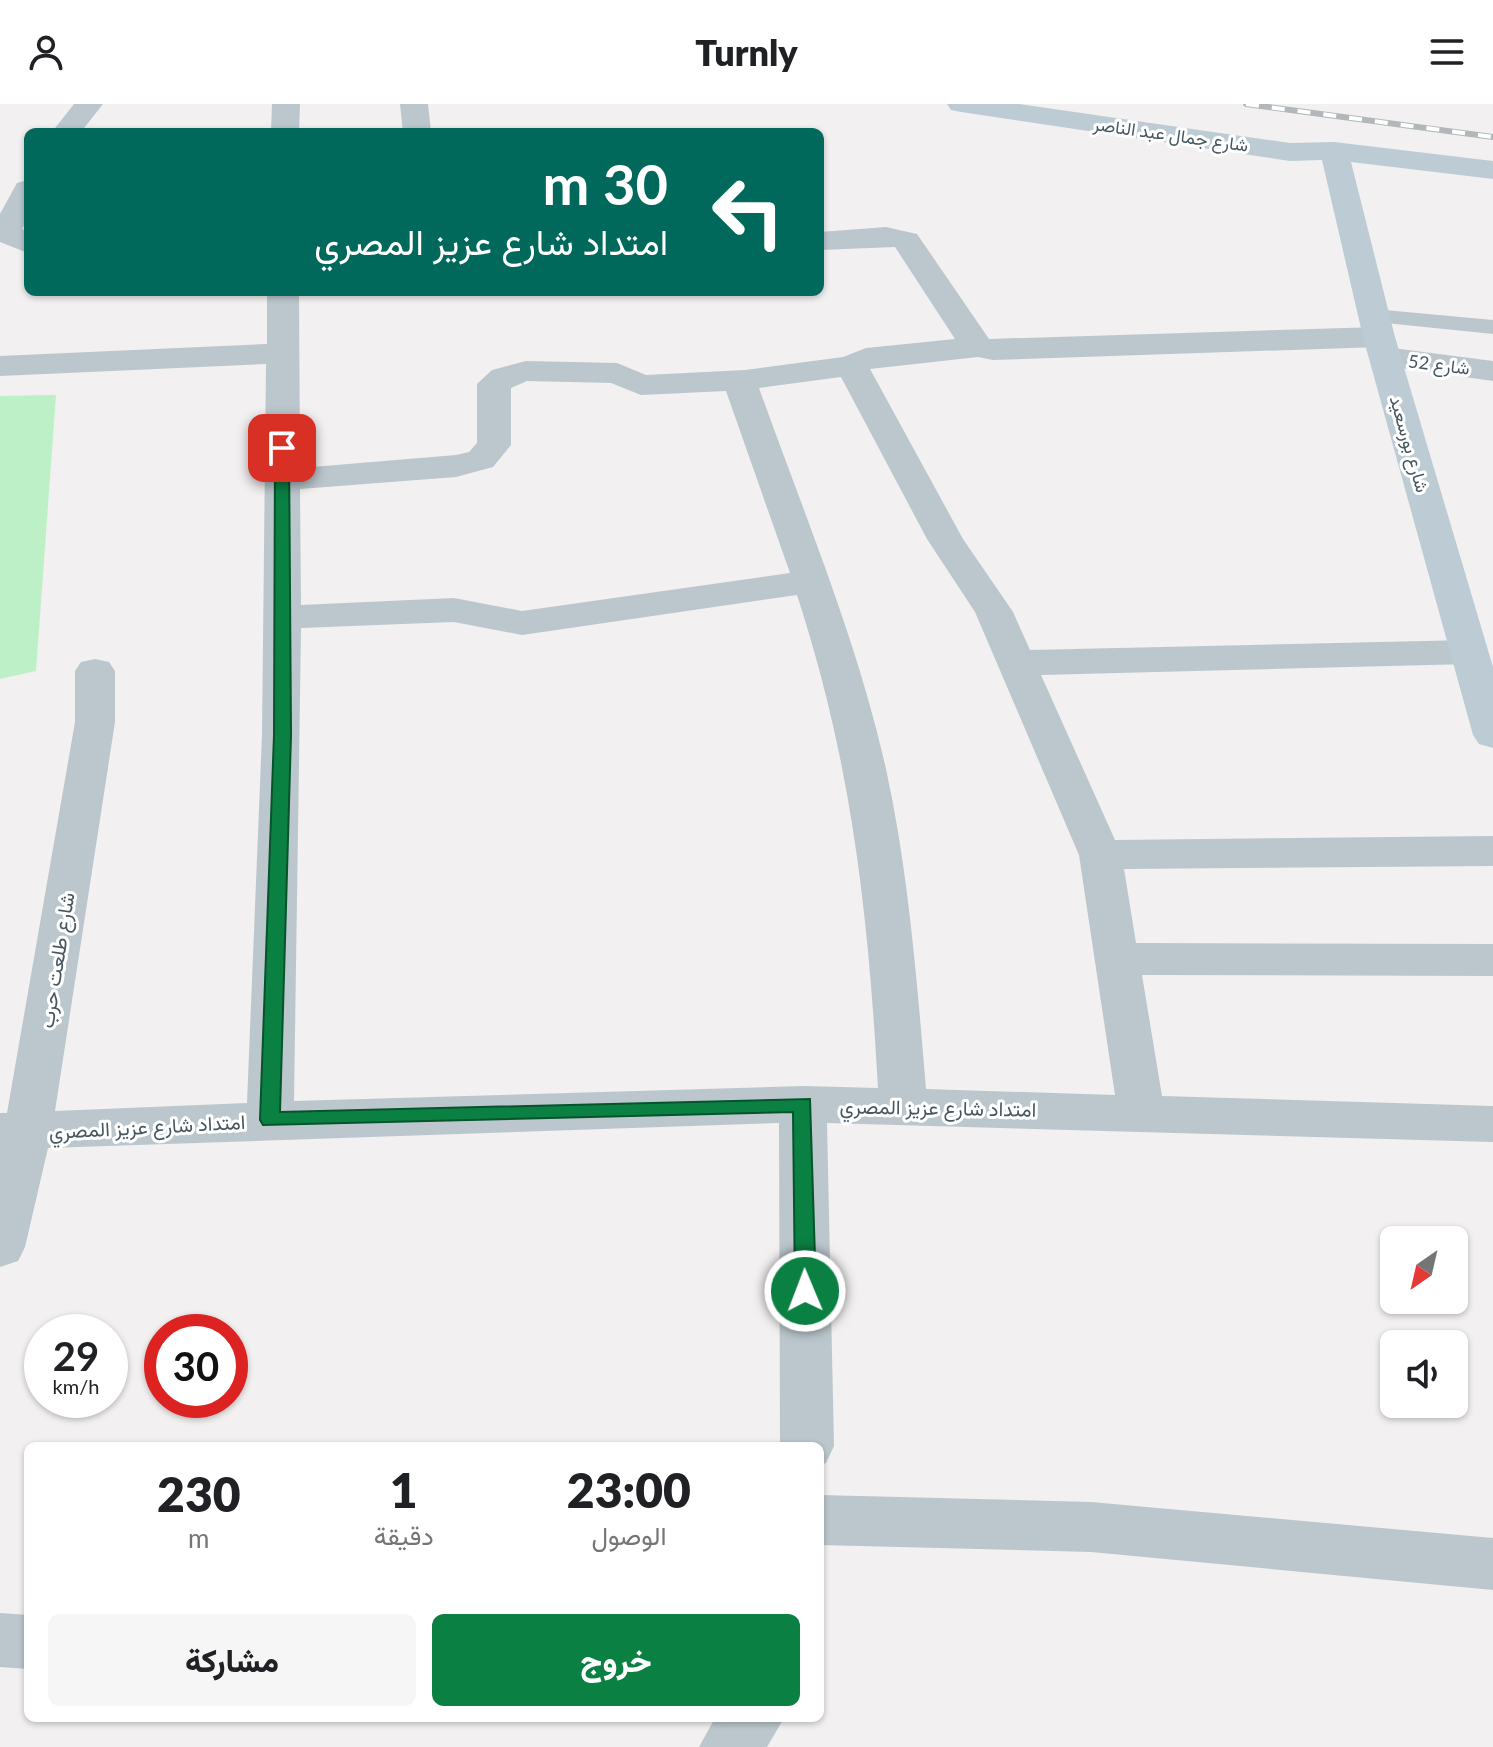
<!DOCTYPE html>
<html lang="ar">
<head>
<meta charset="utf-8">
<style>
  :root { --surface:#fff; --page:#f6f6f6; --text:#202124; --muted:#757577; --accent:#0b8043 }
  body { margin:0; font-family:Lato,Vazirmatn,sans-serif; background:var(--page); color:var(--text); direction:rtl; height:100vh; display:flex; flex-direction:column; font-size:30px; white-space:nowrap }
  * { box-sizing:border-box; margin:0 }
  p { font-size:26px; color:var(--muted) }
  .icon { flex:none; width:44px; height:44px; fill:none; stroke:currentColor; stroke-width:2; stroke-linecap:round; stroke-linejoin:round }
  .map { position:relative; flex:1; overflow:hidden; direction:ltr }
  .details { position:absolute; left:24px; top:1338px; width:800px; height:280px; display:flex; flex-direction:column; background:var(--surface); border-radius:12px; box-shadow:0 2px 6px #0004; direction:rtl }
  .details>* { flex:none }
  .hud { position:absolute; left:24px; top:24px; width:800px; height:168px; border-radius:12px; box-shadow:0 2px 6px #0004; direction:rtl; background:#00695c; color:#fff; overflow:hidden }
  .needle { width:52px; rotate:214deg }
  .buttons { position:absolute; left:1380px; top:1122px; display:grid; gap:16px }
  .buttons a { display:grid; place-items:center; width:88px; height:88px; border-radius:12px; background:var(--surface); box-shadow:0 2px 6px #0004; font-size:40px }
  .speed { position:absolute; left:24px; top:1210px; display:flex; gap:16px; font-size:40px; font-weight:700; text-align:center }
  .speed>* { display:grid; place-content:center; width:104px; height:104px; border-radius:50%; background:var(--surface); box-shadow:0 2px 6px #0004; line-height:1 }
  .speed small { font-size:20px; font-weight:400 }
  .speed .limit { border:12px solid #d22; background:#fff; color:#111 }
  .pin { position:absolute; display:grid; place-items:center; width:68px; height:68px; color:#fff; margin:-34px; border-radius:16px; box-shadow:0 4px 12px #0006 }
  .me { position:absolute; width:88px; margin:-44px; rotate:359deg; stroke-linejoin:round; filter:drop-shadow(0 0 6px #0008) }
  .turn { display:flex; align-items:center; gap:28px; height:168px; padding:0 24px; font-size:36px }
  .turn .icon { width:104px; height:104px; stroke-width:2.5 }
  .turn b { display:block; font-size:56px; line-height:68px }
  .eta { display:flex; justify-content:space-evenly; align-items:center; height:136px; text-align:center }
  .eta b { font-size:48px; font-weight:800; line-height:56px }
  .cta { display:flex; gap:16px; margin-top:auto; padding:16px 24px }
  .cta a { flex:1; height:92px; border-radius:12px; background:var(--accent); color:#fff; font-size:32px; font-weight:800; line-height:92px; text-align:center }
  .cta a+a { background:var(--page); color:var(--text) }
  header { display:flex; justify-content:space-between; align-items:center; height:104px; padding:0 24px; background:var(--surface); font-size:36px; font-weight:800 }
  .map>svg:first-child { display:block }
</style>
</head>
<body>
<header><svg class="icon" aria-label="menu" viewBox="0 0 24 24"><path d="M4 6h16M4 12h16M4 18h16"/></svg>Turnly<svg class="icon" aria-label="person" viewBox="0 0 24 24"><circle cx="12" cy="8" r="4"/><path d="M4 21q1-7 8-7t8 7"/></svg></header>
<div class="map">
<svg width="1493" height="1643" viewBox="0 0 1493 1643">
  <rect width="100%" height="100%" fill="#f2f0f0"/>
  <path fill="#bef0c8" d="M56 291 36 567 0 575V292Z"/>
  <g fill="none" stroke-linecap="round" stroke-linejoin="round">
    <path fill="#bbc7cd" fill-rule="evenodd" d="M1374 205 1493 216V230L1366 217 1363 212Z"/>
    <path fill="#bbc7cd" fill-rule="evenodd" d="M74 0H103L81 28H52Z
      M272 0H300L299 28H271Z
      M400 0H428L431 28H403Z
      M28 76V114L22 125 28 128V149L0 138V110L17 79Z
      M886 123 917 130 989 235 1379 223 1391 226 1395 233 1391 240 1379 243 993 256 978 253 870 265 963 435 1013 508 1030 546 1469 536 1483 539 1488 548 1483 557 1469 560 1041 571 1115 736 1493 732V762L1124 765 1136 839 1493 840V872L1142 871 1162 992 1493 1002V1038L827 1019 834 1342 826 1359 820 1361V1342H780L779 1019 48 1044 25 1143 18 1157 0 1163V1009H7L75 618V567L81 558 95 555 109 558 115 567V618L55 1007 247 999 262 631 266 260 0 272V252L267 240V188H299L300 364 456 351 469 348 477 339V280L492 266 526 257 617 259 646 271 745 266 843 253 866 244 955 235 895 143 820 146V128ZM841 273 927 435 975 508 1079 751 1115 991 926 985C917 878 909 771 886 665 857 535 804 410 759 284ZM527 277 611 279 641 291 726 287 790 469 522 507 454 494 301 501 300 385 456 373 493 363 511 341V284ZM797 491C852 660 868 808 878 984L803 982 294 997 301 524 454 518 522 531Z
      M1385 243 1493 257V277L1373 260 1369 253 1373 246Z
      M820 1391 1091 1398 1493 1434V1486L1091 1448 820 1441Z
      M0 1509 28 1511V1565L0 1563Z
      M715 1614H784L767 1643H699Z"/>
    <path fill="#bdccd4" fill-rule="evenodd" d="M947 0H1019L1290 39 1334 38 1493 57V75L1351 58 1395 233 1493 563V644L1479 640 1473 631 1363 233 1322 56 1290 57 961 8 951 6Z"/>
    <defs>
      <path id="rail" d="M1246 0 1493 33"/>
    </defs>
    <use href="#rail" stroke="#b2b7ba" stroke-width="6"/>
    <use href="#rail" stroke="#fff" stroke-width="4" stroke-dasharray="13" stroke-linecap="butt"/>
  </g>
  <path fill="#0b8043" stroke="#07532c" stroke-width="2" d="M282 340 289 344 291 631 280 1008 810 995 816 1187 813 1193 805 1195 795 1187 793 1008 263 1021 260 1016 274 631 275 344Z"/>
  <g text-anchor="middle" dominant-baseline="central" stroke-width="6" stroke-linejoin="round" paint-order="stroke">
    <g font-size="18" fill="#47575e" stroke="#fff">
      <text transform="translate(1171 30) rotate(8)">شارع جمال عبد الناصر</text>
      <text transform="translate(1439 260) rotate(7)">شارع 52</text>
      <text transform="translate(1410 340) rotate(74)">شارع بورسعيد</text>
    </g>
    <g font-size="20" fill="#47575e" stroke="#fff">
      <text transform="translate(56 856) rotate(-81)">شارع طلعت حرب</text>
      <text transform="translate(938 1003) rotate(1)">امتداد شارع عزيز المصري</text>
      <text transform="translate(147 1022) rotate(-3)">امتداد شارع عزيز المصري</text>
    </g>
  </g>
</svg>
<div class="buttons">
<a><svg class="needle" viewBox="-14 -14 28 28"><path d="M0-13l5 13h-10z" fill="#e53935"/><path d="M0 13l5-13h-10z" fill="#757577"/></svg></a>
<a><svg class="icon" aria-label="sound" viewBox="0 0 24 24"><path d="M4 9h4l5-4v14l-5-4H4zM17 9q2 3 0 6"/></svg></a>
</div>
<div class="speed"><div>29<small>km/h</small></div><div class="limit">30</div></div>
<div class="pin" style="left:282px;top:344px;background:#d93025"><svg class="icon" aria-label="arrive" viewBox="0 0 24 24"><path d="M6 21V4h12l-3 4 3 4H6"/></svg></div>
<svg class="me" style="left:805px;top:1187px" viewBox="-20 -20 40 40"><circle r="17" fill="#0b8043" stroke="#fff" stroke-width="3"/><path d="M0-11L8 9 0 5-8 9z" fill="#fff"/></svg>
<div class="hud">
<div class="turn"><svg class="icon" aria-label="left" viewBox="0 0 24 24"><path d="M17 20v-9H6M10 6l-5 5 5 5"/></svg><div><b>30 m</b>امتداد شارع عزيز المصري</div></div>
</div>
<section class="details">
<div class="eta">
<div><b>23:00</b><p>الوصول</p></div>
<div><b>1</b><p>دقيقة</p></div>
<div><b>230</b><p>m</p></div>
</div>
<div class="cta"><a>خروج</a><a>مشاركة</a></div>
</section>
</div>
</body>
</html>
